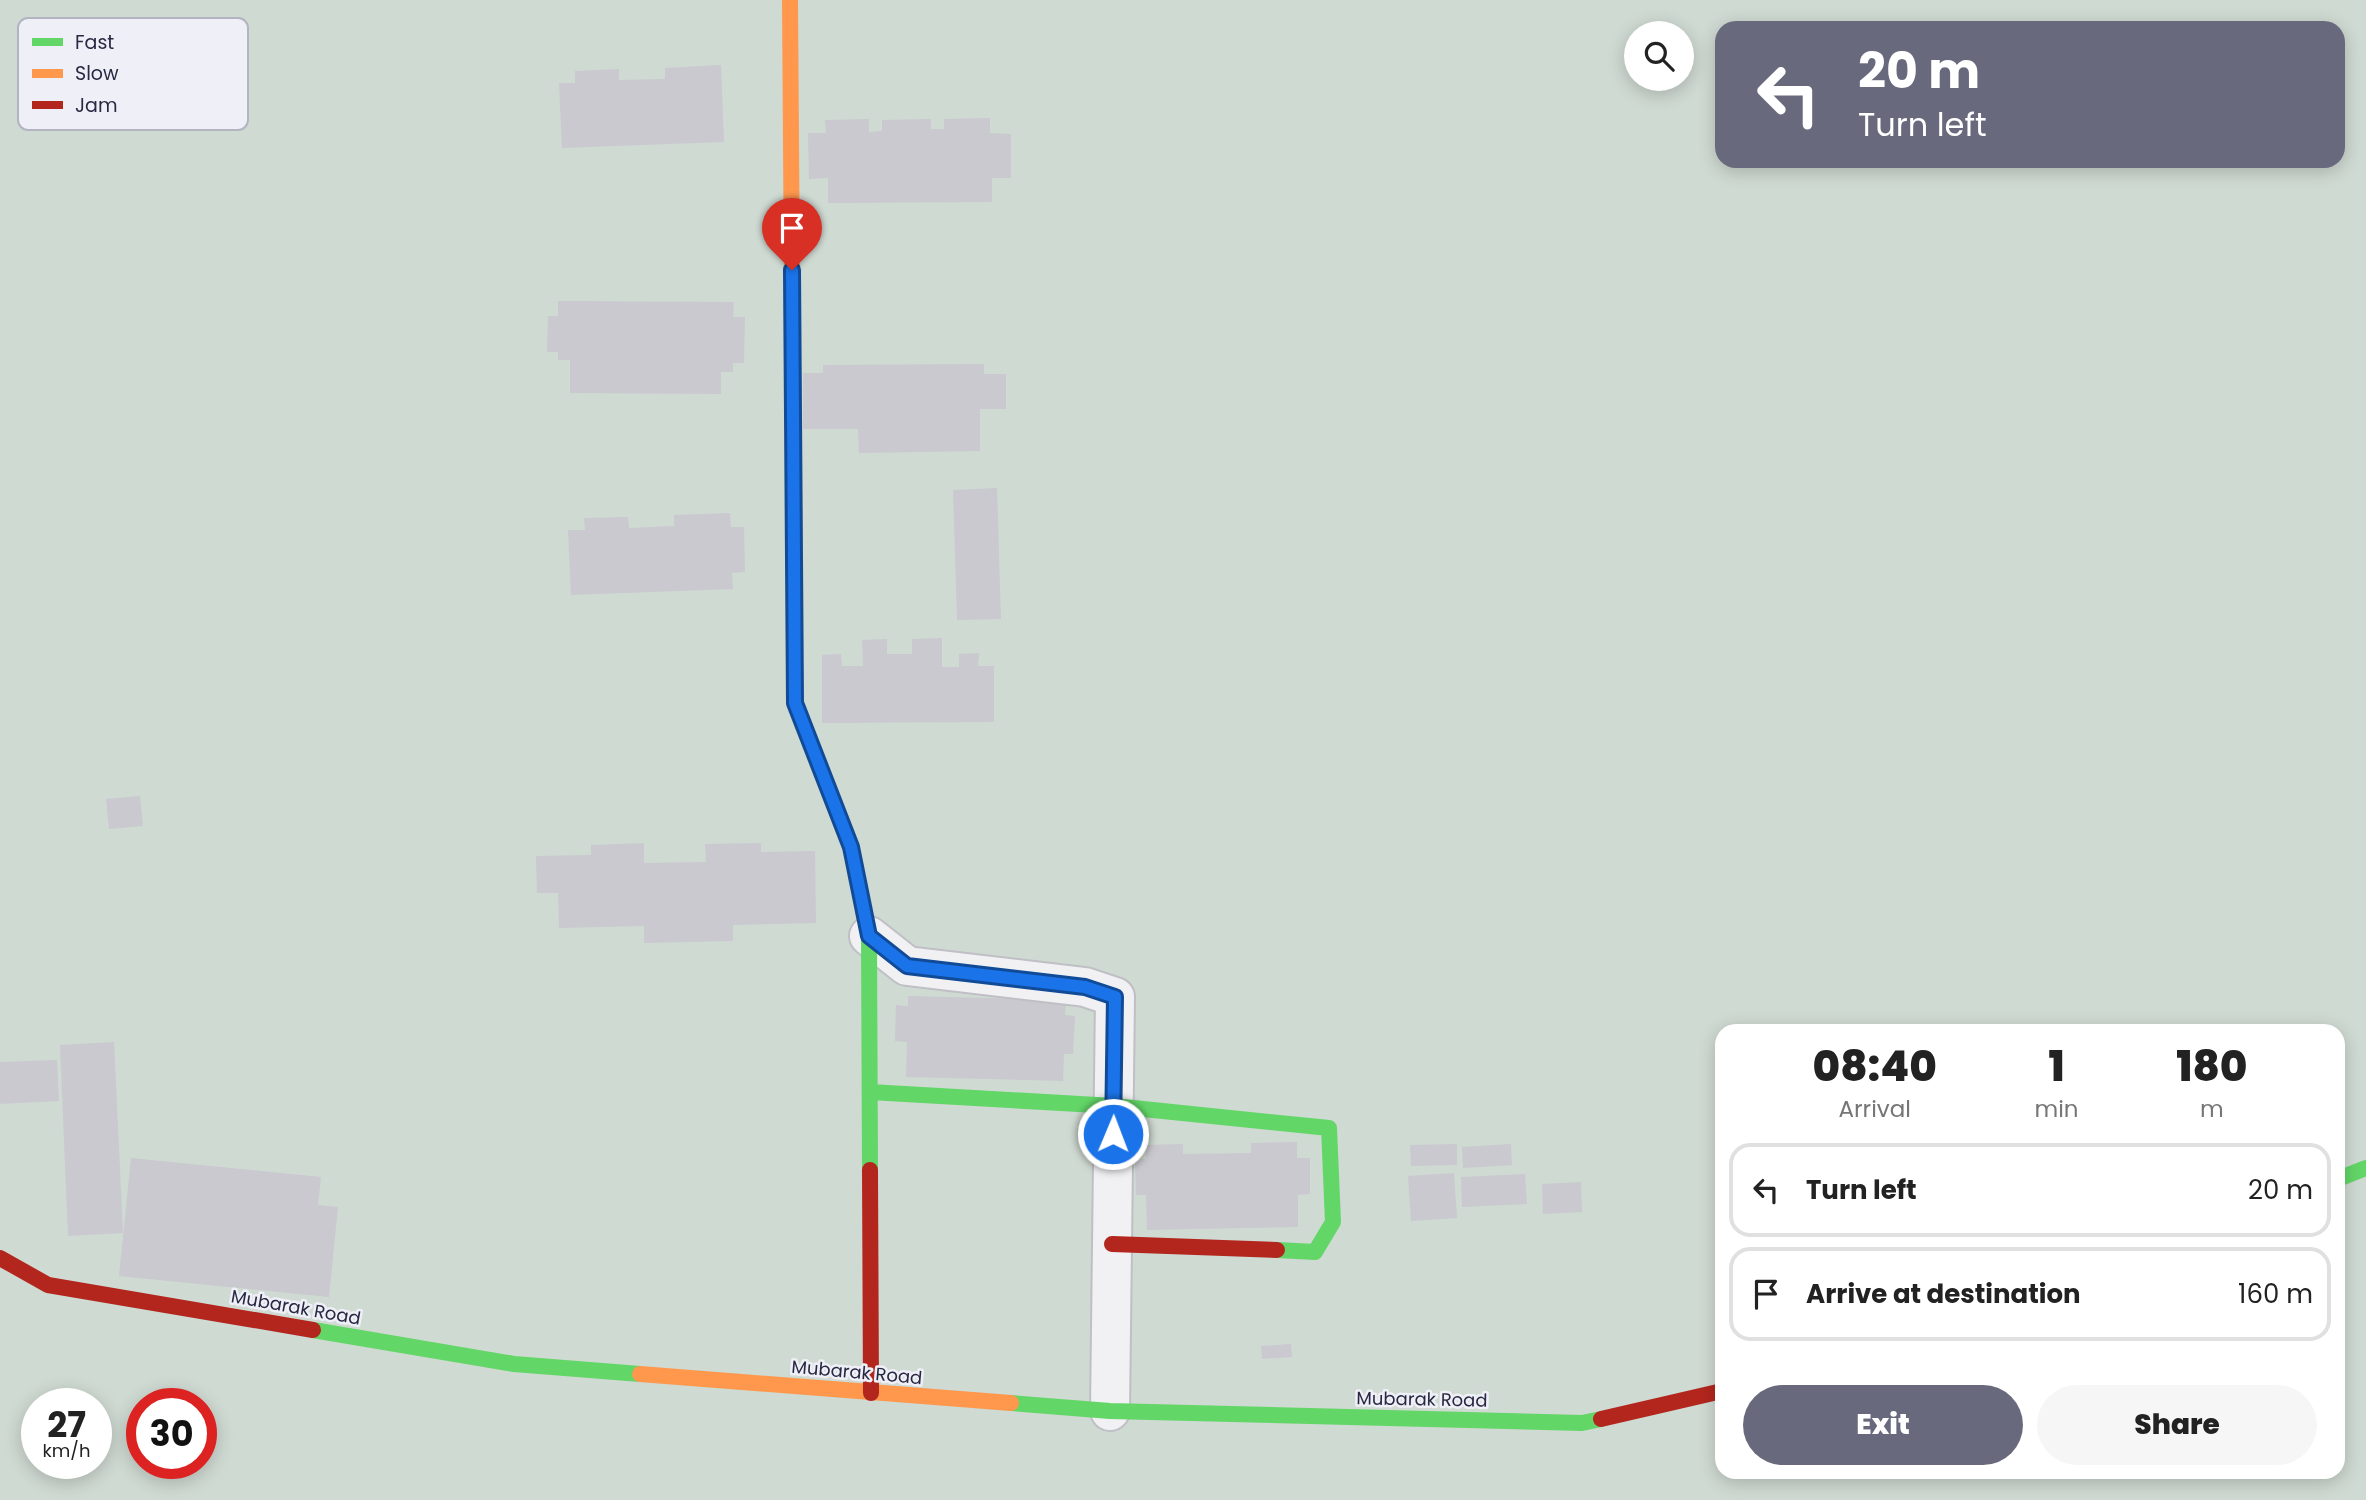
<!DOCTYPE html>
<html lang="en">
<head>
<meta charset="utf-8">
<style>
  :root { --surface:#fff; --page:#f6f6f6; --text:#222; --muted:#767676; --line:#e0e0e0; --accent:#68697c }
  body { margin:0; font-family:Poppins,sans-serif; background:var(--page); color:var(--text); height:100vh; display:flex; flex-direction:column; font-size:26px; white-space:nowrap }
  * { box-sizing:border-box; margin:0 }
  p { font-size:23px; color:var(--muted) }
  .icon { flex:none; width:38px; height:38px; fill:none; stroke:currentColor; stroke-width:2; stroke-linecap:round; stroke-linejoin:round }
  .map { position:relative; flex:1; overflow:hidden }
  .details { position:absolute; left:1715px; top:1024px; width:630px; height:455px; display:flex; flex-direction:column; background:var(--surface); border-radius:21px; box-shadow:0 4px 18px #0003 }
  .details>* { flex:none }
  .banner { position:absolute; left:1715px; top:21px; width:630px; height:147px; border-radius:21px; box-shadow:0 4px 18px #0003; background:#68697c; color:#fff; overflow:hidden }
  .tools { position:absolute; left:1624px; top:21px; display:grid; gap:14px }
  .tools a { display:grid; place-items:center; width:70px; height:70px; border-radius:50%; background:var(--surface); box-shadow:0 4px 18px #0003; font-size:35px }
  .speed { position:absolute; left:21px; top:1388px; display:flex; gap:14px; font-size:35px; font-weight:700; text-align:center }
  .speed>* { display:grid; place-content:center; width:91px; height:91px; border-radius:50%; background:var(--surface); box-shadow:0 4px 18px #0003; line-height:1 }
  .speed small { font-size:18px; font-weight:400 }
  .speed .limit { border:10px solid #d22; background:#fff; color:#111 }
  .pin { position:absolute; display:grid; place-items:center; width:60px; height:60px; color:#fff; margin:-72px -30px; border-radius:50% 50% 50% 0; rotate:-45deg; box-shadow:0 0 7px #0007 }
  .pin .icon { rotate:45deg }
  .me { position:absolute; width:77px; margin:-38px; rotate:1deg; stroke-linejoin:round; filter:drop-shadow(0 0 5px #0008) }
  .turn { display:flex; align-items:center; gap:24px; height:147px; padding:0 28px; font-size:32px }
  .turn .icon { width:91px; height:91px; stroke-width:2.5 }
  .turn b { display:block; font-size:49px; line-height:60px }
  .eta { display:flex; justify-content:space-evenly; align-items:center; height:119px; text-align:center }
  .eta b { font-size:42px; font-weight:800; line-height:49px }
  .action { display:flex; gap:14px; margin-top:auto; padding:14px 28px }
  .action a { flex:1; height:80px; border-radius:42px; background:var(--accent); color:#fff; font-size:28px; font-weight:800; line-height:80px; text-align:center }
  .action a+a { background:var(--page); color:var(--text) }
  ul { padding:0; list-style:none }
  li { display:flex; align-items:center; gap:21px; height:94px; margin:0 14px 10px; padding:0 14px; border:4px solid var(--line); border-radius:21px }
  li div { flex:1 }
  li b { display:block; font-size:26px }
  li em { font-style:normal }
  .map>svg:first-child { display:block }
</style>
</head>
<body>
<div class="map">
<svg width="2366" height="1500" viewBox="0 0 2366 1500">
  <rect width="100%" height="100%" fill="#e2e2e7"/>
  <path fill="#cfdad2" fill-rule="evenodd" d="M0 0H2366V1500H0ZM1722 28H2338V161H1722ZM1636 33H1682V79H1636ZM1722 1031H2338V1472H1722ZM37 1404H96V1463H37ZM142 1404H201V1463H142Z"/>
  <path fill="#c9c9cf" d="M721 65 724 142 562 148 559 83H575V71L619 69V80L665 79V68Z
    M990 118V133L1011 134V178H992V202L828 203V178L809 179 808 133H826L825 120 869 119V132L882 131V120L931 119V129H944V119Z
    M558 301 734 302 733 317H745L744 363H733V372H721V394L570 393V360H558V352H547L548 316H558Z
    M984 364V374H1006V409H980V451L859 453 858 429H803V373H823V365Z
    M997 488 1001 619 957 620 953 490Z
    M730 513 731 527H744L745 572 732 573 733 589 571 595 568 530H585L584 518 628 517 629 528 674 526V515Z
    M942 638V667H959V654L979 653 978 666H994V722L822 723V655L841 654 842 666H863L862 640 887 639V654H912V639Z
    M140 796 143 826 109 829 106 799Z
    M644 843V863L706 862 705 844 761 843V852L815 851 816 923 733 925V941L644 943V926L559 928 558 893H537L536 856 591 855V845Z
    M908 996 1066 1000 1065 1015 1075 1016 1073 1054H1064L1063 1081 906 1077 907 1042 895 1041 896 1005 908 1006Z
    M114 1042 123 1233 68 1236 60 1045Z
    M57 1060 59 1101 0 1104V1062Z
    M1297 1142V1158H1310V1194L1298 1195V1227L1147 1230 1146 1195H1136L1135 1160 1146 1159V1145L1183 1144V1154L1251 1153V1143Z
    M1457 1144V1165L1411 1166 1410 1145Z
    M1511 1144 1512 1165 1463 1168 1462 1147Z
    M131 1158 321 1177 318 1205 338 1207 329 1297 119 1276Z
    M1454 1173 1457 1218 1411 1221 1408 1176Z
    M1525 1174 1527 1204 1462 1207 1461 1177Z
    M1581 1182 1582 1212 1543 1214 1542 1184Z
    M1291 1344 1292 1357 1262 1359 1261 1346Z"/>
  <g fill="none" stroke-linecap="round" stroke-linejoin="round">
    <defs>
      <path id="street" d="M869 936 907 966 1085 987 1115 997 1110 1411"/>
    </defs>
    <use href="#street" stroke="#bfbfc5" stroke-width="42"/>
    <use href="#street" stroke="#f1f1f4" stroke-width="38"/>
    <path stroke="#63d668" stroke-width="16" d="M794 563 795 703 851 847 869 936 870 1170
      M870 1092 1114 1106 1329 1128 1333 1222 1315 1252 1277 1250
      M2338 1179 2366 1168
      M313 1330 514 1364 640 1374
      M1011 1403 1110 1411 1582 1423 1601 1419"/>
    <path stroke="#ff974d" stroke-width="16" d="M790 0 794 563
      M640 1374 1011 1403"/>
    <path stroke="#b3261e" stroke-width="16" d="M870 1170 871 1393
      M1112 1244 1277 1250
      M0 1258 48 1285 313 1330
      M1601 1419 1722 1391"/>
  </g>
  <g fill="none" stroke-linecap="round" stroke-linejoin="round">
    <defs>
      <path id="route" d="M792 270 795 703 851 847 869 936 907 966 1085 987 1115 997 1113 1134"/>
    </defs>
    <use href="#route" stroke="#114b97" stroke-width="18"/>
    <use href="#route" stroke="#1a73e8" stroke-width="12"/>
  </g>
  <g text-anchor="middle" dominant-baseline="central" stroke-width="5" stroke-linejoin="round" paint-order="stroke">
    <g font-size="18" fill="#272842" stroke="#eff0f7">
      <text transform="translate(296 1307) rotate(10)">Mubarak Road</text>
      <text transform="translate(857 1372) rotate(5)">Mubarak Road</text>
      <text transform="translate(1422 1399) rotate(1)">Mubarak Road</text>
    </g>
  </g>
  <rect x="18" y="18" width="230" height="112" rx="10" fill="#eff0f7" stroke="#b3b4c1" stroke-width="2"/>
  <rect x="32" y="38" width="31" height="8" fill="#63d668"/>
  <rect x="32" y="69" width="31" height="9" fill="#ff974d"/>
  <rect x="32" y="101" width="31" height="8" fill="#b3261e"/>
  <g font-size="19" fill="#272842">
    <text x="75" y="49">Fast</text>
    <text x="75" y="80">Slow</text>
    <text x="75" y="112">Jam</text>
  </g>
</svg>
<div class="tools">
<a><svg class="icon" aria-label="search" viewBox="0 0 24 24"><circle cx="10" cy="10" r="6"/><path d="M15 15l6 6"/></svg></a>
</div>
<div class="speed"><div>27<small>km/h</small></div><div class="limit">30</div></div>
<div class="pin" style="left:792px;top:270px;background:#d93025"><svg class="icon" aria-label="arrive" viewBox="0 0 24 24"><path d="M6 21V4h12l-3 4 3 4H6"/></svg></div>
<svg class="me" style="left:1113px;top:1134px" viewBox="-20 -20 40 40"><circle r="17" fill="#1a73e8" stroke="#fff" stroke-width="3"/><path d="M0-11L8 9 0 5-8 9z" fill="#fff"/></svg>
<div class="banner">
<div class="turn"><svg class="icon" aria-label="left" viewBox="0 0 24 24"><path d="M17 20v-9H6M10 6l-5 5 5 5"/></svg><div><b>20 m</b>Turn left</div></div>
</div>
<section class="details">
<div class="eta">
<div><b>08:40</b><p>Arrival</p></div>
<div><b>1</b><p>min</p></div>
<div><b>180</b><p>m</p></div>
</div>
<ul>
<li><svg class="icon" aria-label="left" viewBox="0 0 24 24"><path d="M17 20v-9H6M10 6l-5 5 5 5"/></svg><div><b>Turn left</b></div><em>20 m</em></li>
<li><svg class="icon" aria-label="arrive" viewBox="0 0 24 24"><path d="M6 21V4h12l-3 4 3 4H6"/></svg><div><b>Arrive at destination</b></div><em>160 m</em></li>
</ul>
<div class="action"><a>Exit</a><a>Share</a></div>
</section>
</div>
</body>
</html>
